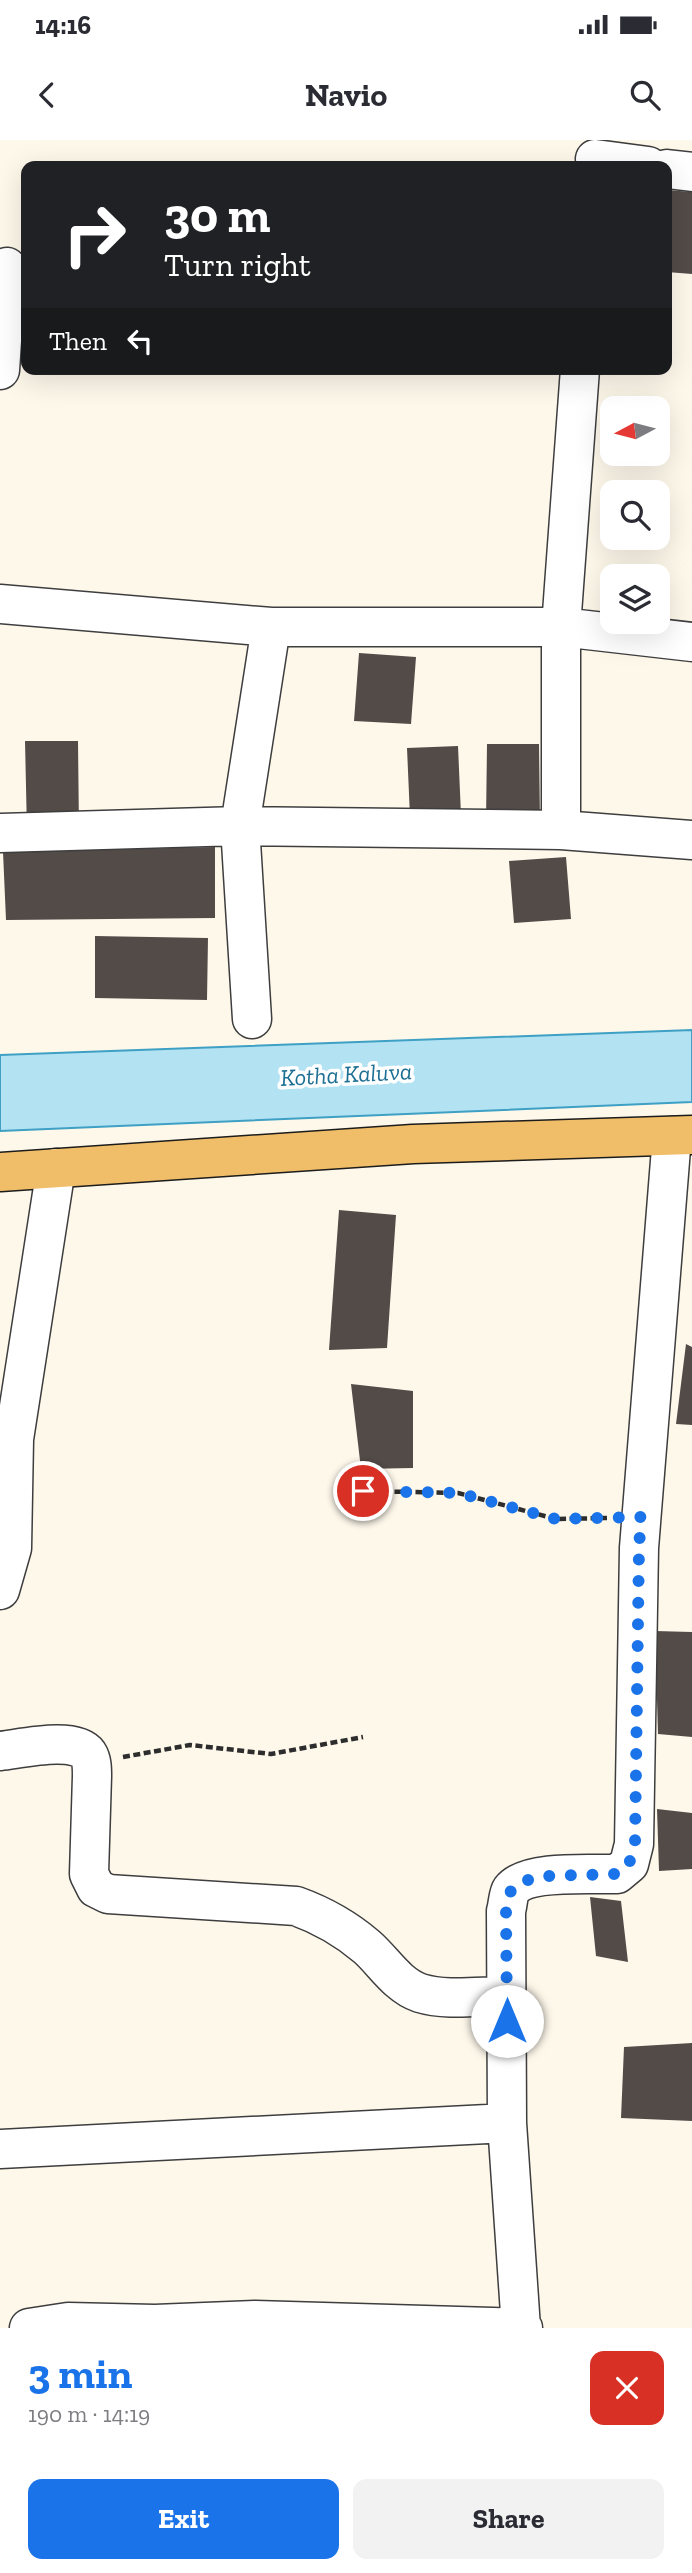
<!DOCTYPE html>
<html lang="en">
<head>
<meta charset="utf-8">
<style>
  :root { --surface:#fff; --page:#f2f2f3; --text:#2b2b33; --muted:#7c7c81; --accent:#1a73e8 }
  body { margin:0; font-family:"Zilla Slab",serif; background:var(--page); color:var(--text); height:100vh; display:flex; flex-direction:column; font-size:26px; white-space:nowrap }
  * { box-sizing:border-box; margin:0 }
  p { font-size:23px; color:var(--muted) }
  .icon { flex:none; width:38px; height:38px; fill:none; stroke:currentColor; stroke-width:2; stroke-linecap:round; stroke-linejoin:round }
  .map { position:relative; height:2188px; overflow:hidden }
  .side { display:flex; flex-direction:column; background:var(--surface); flex:1 }
  .side>* { flex:none }
  .top-card { position:absolute; left:21px; top:21px; width:651px; height:214px; border-radius:14px; box-shadow:0 7px 28px #0002; background:#202124; color:#fff; overflow:hidden }
  .needle { width:46px; rotate:263deg }
  .fabs { position:absolute; left:600px; top:256px; display:grid; gap:14px }
  .fabs a { display:grid; place-items:center; width:70px; height:70px; border-radius:14px; background:var(--surface); box-shadow:0 7px 28px #0002; font-size:35px }
  .pin { position:absolute; display:grid; place-items:center; width:60px; height:60px; color:#fff; margin:-30px; border:4px solid #fff; border-radius:50%; box-shadow:0 2px 7px #0007 }
  .me { position:absolute; width:77px; margin:-38px; rotate:0deg; stroke-linejoin:round; filter:drop-shadow(0 0 5px #0008) }
  .turn { display:flex; align-items:center; gap:24px; height:147px; padding:0 28px; font-size:32px }
  .turn .icon { width:91px; height:91px; stroke-width:2.5 }
  .turn b { display:block; font-size:49px; line-height:60px }
  .then { display:flex; align-items:center; height:66px; padding:0 28px; background:#0003; gap:14px; font-size:26px }
  .round { display:grid; place-items:center; flex:none; width:74px; height:74px; border-radius:14px; background:var(--page) }
  .headline { display:flex; align-items:center; justify-content:space-between; height:119px; padding:0 28px }
  h1 { font-size:42px; font-weight:800; line-height:52px; color:var(--accent) }
  .button { display:flex; gap:14px; margin-top:auto; padding:14px 28px }
  .button a { flex:1; height:80px; border-radius:14px; background:var(--accent); color:#fff; font-size:28px; font-weight:800; line-height:80px; text-align:center }
  .button a+a { background:var(--page); color:var(--text) }
  .status { display:flex; justify-content:space-between; align-items:center; height:49px; padding:0 35px; background:var(--surface); direction:ltr }
  .status svg { height:19px; fill:currentColor }
  header { display:flex; justify-content:space-between; align-items:center; height:91px; padding:0 28px; background:var(--surface); font-size:32px; font-weight:800 }
  .map>svg:first-child { display:block }
</style>
</head>
<body>
<div class="status"><b>14:16</b><svg viewBox="0 0 49 12"><path d="M0 12V9h3v3zM5 12V6h3v6zM10 12V3h3v9zM15 12V0h3v12zM26 1h20v11H26zM47 4h2v5h-2z"/></svg></div>
<header><svg class="icon" aria-label="back" viewBox="0 0 24 24"><path d="M15 5l-7 7 7 7"/></svg>Navio<svg class="icon" aria-label="search" viewBox="0 0 24 24"><circle cx="10" cy="10" r="6"/><path d="M15 15l6 6"/></svg></header>
<div class="map">
<svg width="692" height="2188" viewBox="0 0 692 2188">
  <rect width="100%" height="100%" fill="#fef8eb"/>
  <path fill="#b3e2f2" stroke="#3ea0c4" stroke-width="2" d="M692 890V962L0 991V915Z"/>
  <path fill="#534b48" d="M667 50 692 52V134L667 132Z
    M359 513 416 517 411 584 354 581Z
    M25 601H78L79 691 27 692Z
    M487 604H539L540 682 486 681Z
    M458 606 461 675 410 677 407 608Z
    M215 707V778L6 780 3 712Z
    M566 717 571 779 514 783 509 721Z
    M95 796 208 798 207 860 95 858Z
    M339 1070 396 1075 387 1208 329 1210Z
    M686 1204 692 1207V1285L676 1284Z
    M351 1244 413 1251V1328L361 1329Z
    M655 1491 692 1492V1597L658 1594Z
    M657 1669 692 1673V1729L659 1731Z
    M590 1757 621 1761 628 1822 596 1816Z
    M692 1903V1981L621 1978 624 1907Z"/>
  <g fill="none" stroke-linecap="round" stroke-linejoin="round">
    <defs>
      <path id="minor" d="M595 19 648 26
        M667 29 692 32
        M0 230 7 127
        M0 464 271 487H561L692 502
        M561 690V487L580 229
        M0 693 240 686 561 690 692 700
        M252 879 240 686 271 487
        M0 1450 12 1408 14 1299 56 1028
        M0 1611C20 1609 75 1596 88 1614 92 1620 92 1629 92 1636L89 1734 96 1748 108 1754 296 1766C321 1775 346 1789 367 1807 384 1822 397 1845 420 1853 446 1861 479 1856 507 1856
        M0 2009 507 1983
        M29 2188 68 2182 155 2184 255 2180 523 2188
        M521 2188 507 1983 506 1771C508 1765 508 1754 511 1750 526 1729 594 1735 617 1734L629 1724 634 1704 639 1408 672 996"/>
      <path id="major" d="M0 1032 413 1004 692 995"/>
    </defs>
    <use href="#minor" stroke="#3e3e3e" stroke-width="41"/>
    <use href="#major" stroke="#1c1c1c" stroke-width="41"/>
    <path stroke="#2d2d2d" stroke-width="4.5" stroke-dasharray="7 3.5" stroke-linecap="butt" d="M363 1351 458 1353 556 1379 607 1378
      M123 1617 190 1605 271 1614 363 1597"/>
    <use href="#minor" stroke="#fff" stroke-width="38"/>
    <use href="#major" stroke="#f0be68" stroke-width="38"/>
  </g>
  <g fill="none" stroke-linecap="round" stroke-linejoin="round">
    <path stroke="#1a73e8" stroke-width="12" stroke-dasharray="0 21.6" d="M363 1351 458 1353 556 1379 641 1377 639 1408 635 1704 629 1724 617 1734 547 1736 523 1741 511 1750 506 1771 507 1881"/>
  </g>
  <g text-anchor="middle" dominant-baseline="central" stroke-width="7" stroke-linejoin="round" paint-order="stroke">
    <g font-size="24" font-style="italic" fill="#1d6f94" stroke="#fff">
      <text transform="translate(346 934) rotate(-3)">Kotha Kaluva</text>
    </g>
  </g>
</svg>
<div class="fabs">
<a><svg class="needle" viewBox="-14 -14 28 28"><path d="M0-13l5 13h-10z" fill="#e53935"/><path d="M0 13l5-13h-10z" fill="#7c7c81"/></svg></a>
<a><svg class="icon" aria-label="search" viewBox="0 0 24 24"><circle cx="10" cy="10" r="6"/><path d="M15 15l6 6"/></svg></a>
<a><svg class="icon" aria-label="layers" viewBox="0 0 24 24"><path d="M12 4l9 5-9 5-9-5zM3 14l9 5 9-5"/></svg></a>
</div>
<div class="pin" style="left:363px;top:1351px;background:#d93025"><svg class="icon" aria-label="arrive" viewBox="0 0 24 24"><path d="M6 21V4h12l-3 4 3 4H6"/></svg></div>
<svg class="me" style="left:507px;top:1881px" viewBox="-20 -20 40 40"><circle r="19" fill="#fff"/><path d="M0-13L10 11 0 6-10 11z" fill="#1a73e8"/></svg>
<div class="top-card">
<div class="turn"><svg class="icon" aria-label="right" viewBox="0 0 24 24"><path d="M7 20v-9h11M14 6l5 5-5 5"/></svg><div><b>30 m</b>Turn right</div></div>
<div class="then">Then<svg class="icon" aria-label="left" viewBox="0 0 24 24"><path d="M17 20v-9H6M10 6l-5 5 5 5"/></svg></div>
</div>
</div>
<section class="side">
<div class="headline"><div><h1>3 min</h1><p>190 m · 14:19</p></div><a class="round" style="background:#d93025;color:#fff"><svg class="icon" aria-label="close" viewBox="0 0 24 24"><path d="M6 6l12 12M18 6L6 18"/></svg></a></div>
<div class="button"><a>Exit</a><a>Share</a></div>
</section>
</body>
</html>
